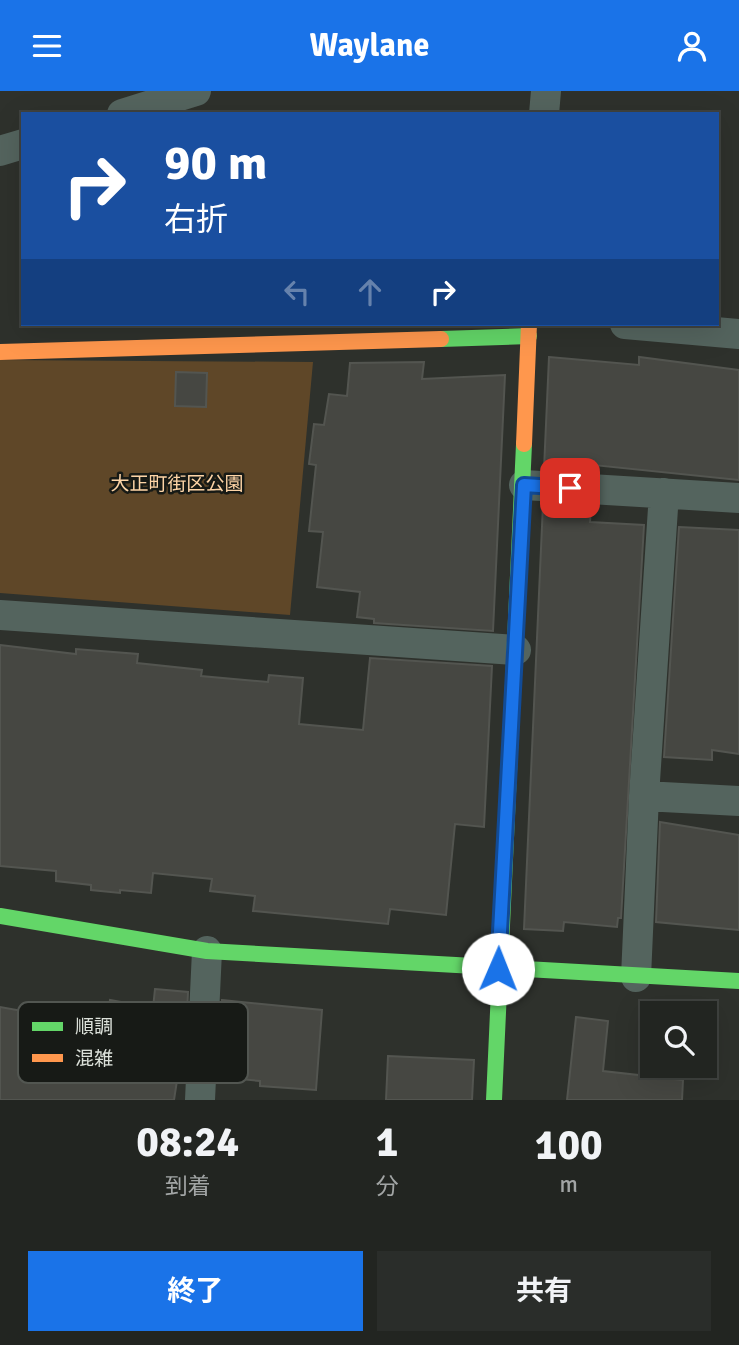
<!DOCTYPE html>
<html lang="ja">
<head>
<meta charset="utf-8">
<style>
  :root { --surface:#222521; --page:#2a2d2a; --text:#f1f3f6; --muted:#a2a5a5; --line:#3f423f; --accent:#1a73e8 }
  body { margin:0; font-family:Signika,"Noto Sans JP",sans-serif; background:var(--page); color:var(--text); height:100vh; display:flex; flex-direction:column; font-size:26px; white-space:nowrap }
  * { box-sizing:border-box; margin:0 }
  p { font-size:23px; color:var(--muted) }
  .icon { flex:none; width:38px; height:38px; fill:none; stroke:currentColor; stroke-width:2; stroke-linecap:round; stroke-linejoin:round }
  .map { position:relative; height:1009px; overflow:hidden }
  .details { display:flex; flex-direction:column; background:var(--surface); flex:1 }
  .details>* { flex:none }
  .hud { position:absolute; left:21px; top:21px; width:698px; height:214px; border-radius:0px; box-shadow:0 7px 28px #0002,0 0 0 2px var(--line); background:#1a4fa0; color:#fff; overflow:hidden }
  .buttons { position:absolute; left:640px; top:910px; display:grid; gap:14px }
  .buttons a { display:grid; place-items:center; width:77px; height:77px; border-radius:0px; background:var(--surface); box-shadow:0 7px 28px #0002,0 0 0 2px var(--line); font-size:35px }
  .pin { position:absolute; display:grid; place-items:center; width:60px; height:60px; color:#fff; margin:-30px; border-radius:14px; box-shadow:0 4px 10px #0006 }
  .me { position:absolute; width:77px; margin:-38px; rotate:1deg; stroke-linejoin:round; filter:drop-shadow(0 0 5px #0008) }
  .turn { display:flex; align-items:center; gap:24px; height:147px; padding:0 28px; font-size:32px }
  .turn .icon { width:91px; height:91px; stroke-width:2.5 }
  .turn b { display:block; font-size:49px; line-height:60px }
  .lanes { display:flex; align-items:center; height:66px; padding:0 28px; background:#0003; justify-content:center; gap:35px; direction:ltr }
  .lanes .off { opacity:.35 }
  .eta { display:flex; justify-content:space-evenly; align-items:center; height:119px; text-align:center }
  .eta b { font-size:42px; font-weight:700; line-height:49px }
  .cta { display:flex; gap:14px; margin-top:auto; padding:14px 28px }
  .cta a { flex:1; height:80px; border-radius:0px; background:var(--accent); color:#fff; font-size:28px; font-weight:700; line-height:80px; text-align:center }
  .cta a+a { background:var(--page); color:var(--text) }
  header { display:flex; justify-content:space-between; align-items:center; height:91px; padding:0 28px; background:var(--accent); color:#fff; font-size:32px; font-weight:700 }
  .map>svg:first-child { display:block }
</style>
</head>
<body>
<header><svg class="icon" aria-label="menu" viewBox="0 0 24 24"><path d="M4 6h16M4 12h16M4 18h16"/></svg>Waylane<svg class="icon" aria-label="person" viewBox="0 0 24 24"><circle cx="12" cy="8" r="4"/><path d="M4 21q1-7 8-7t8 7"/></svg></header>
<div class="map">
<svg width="739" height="1009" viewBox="0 0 739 1009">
  <rect width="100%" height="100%" fill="#2e312c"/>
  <path fill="#5f4728" d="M0 269 313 271 290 524 0 502Z"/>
  <path fill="#464742" stroke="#535550" stroke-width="2" d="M549 266 639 274V266L739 279V389L594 374V381L544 378Z
    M424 271 422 288 505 284 493 540 374 532V528L357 526 360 501 317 496 323 441 309 440 316 374 309 373 314 333 324 334 329 303 347 305 350 272Z
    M176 281 207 282 206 316 175 315Z
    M543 413 591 416 590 431 644 434 621 827H618L617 836 564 831 563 840 524 838Z
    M679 436 739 439V663L712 659V669L664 666Z
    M0 554 76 563V558L138 563 137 572 202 579 201 585 268 591 269 584 303 587 299 633 363 639 370 567 492 575 484 736 455 733 446 824 390 818 388 833 253 820 255 805 210 800 212 788 153 782 151 802 120 799V802L91 799V794L56 790V780L0 775Z
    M660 731 739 744V839L656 831Z
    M155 898 188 901 184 983H178L174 1009H0V916L106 935 110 909 153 917Z
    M222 909 322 919 316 999 260 995V990L219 986Z
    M576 926 608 930 603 980 683 989 682 1009H567Z
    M388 965 474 969 472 1009H386Z"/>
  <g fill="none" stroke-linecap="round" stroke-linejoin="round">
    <path stroke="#54645e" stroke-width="30" d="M122 23 196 0
      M544 23 546 0
      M0 60 23 53
      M625 233 739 243
      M524 394 739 407
      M0 524 516 559
      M644 705 739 710
      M636 886 644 705 664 402
      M200 1009 207 860"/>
    <path stroke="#63d668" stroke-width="16" d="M441 248 529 245
      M0 825 207 860 739 890
      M494 1009 524 353"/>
    <path stroke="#ff974d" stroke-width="16" d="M0 261 441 248
      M524 353 529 233"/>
  </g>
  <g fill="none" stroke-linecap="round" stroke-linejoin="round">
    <defs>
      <path id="route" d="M498 878 524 394 570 397"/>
    </defs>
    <use href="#route" stroke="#114b97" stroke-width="18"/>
    <use href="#route" stroke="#1a73e8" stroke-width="12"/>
  </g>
  <g text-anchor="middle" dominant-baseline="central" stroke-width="5" stroke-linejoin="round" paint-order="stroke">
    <g font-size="19" fill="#fdd4a6" stroke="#171a16">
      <text x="177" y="393">大正町街区公園</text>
    </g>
  </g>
  <rect x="18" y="911" width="230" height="81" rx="10" fill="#171a16" stroke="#525651" stroke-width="2"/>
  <rect x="32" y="931" width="31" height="9" fill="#63d668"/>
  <rect x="32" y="963" width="31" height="8" fill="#ff974d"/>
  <g font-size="19" fill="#dce1da">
    <text x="75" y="942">順調</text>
    <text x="75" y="974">混雑</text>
  </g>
</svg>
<div class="buttons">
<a><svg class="icon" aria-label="search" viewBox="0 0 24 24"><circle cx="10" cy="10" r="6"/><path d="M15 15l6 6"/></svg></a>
</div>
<div class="pin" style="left:570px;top:397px;background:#d93025"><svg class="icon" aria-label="arrive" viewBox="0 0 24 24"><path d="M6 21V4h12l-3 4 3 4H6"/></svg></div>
<svg class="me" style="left:498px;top:878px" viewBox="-20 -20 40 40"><circle r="19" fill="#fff"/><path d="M0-13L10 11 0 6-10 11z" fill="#1a73e8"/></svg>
<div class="hud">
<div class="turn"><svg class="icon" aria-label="right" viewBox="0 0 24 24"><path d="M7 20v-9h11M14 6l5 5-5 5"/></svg><div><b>90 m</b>右折</div></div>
<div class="lanes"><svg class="icon off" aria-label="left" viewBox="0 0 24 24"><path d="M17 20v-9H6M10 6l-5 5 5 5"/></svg><svg class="icon off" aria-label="ahead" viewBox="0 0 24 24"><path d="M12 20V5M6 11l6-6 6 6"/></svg><svg class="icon" aria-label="right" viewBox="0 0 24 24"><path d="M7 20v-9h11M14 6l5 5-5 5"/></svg></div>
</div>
</div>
<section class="details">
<div class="eta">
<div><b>08:24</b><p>到着</p></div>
<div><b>1</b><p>分</p></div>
<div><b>100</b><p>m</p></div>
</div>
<div class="cta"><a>終了</a><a>共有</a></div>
</section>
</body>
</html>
